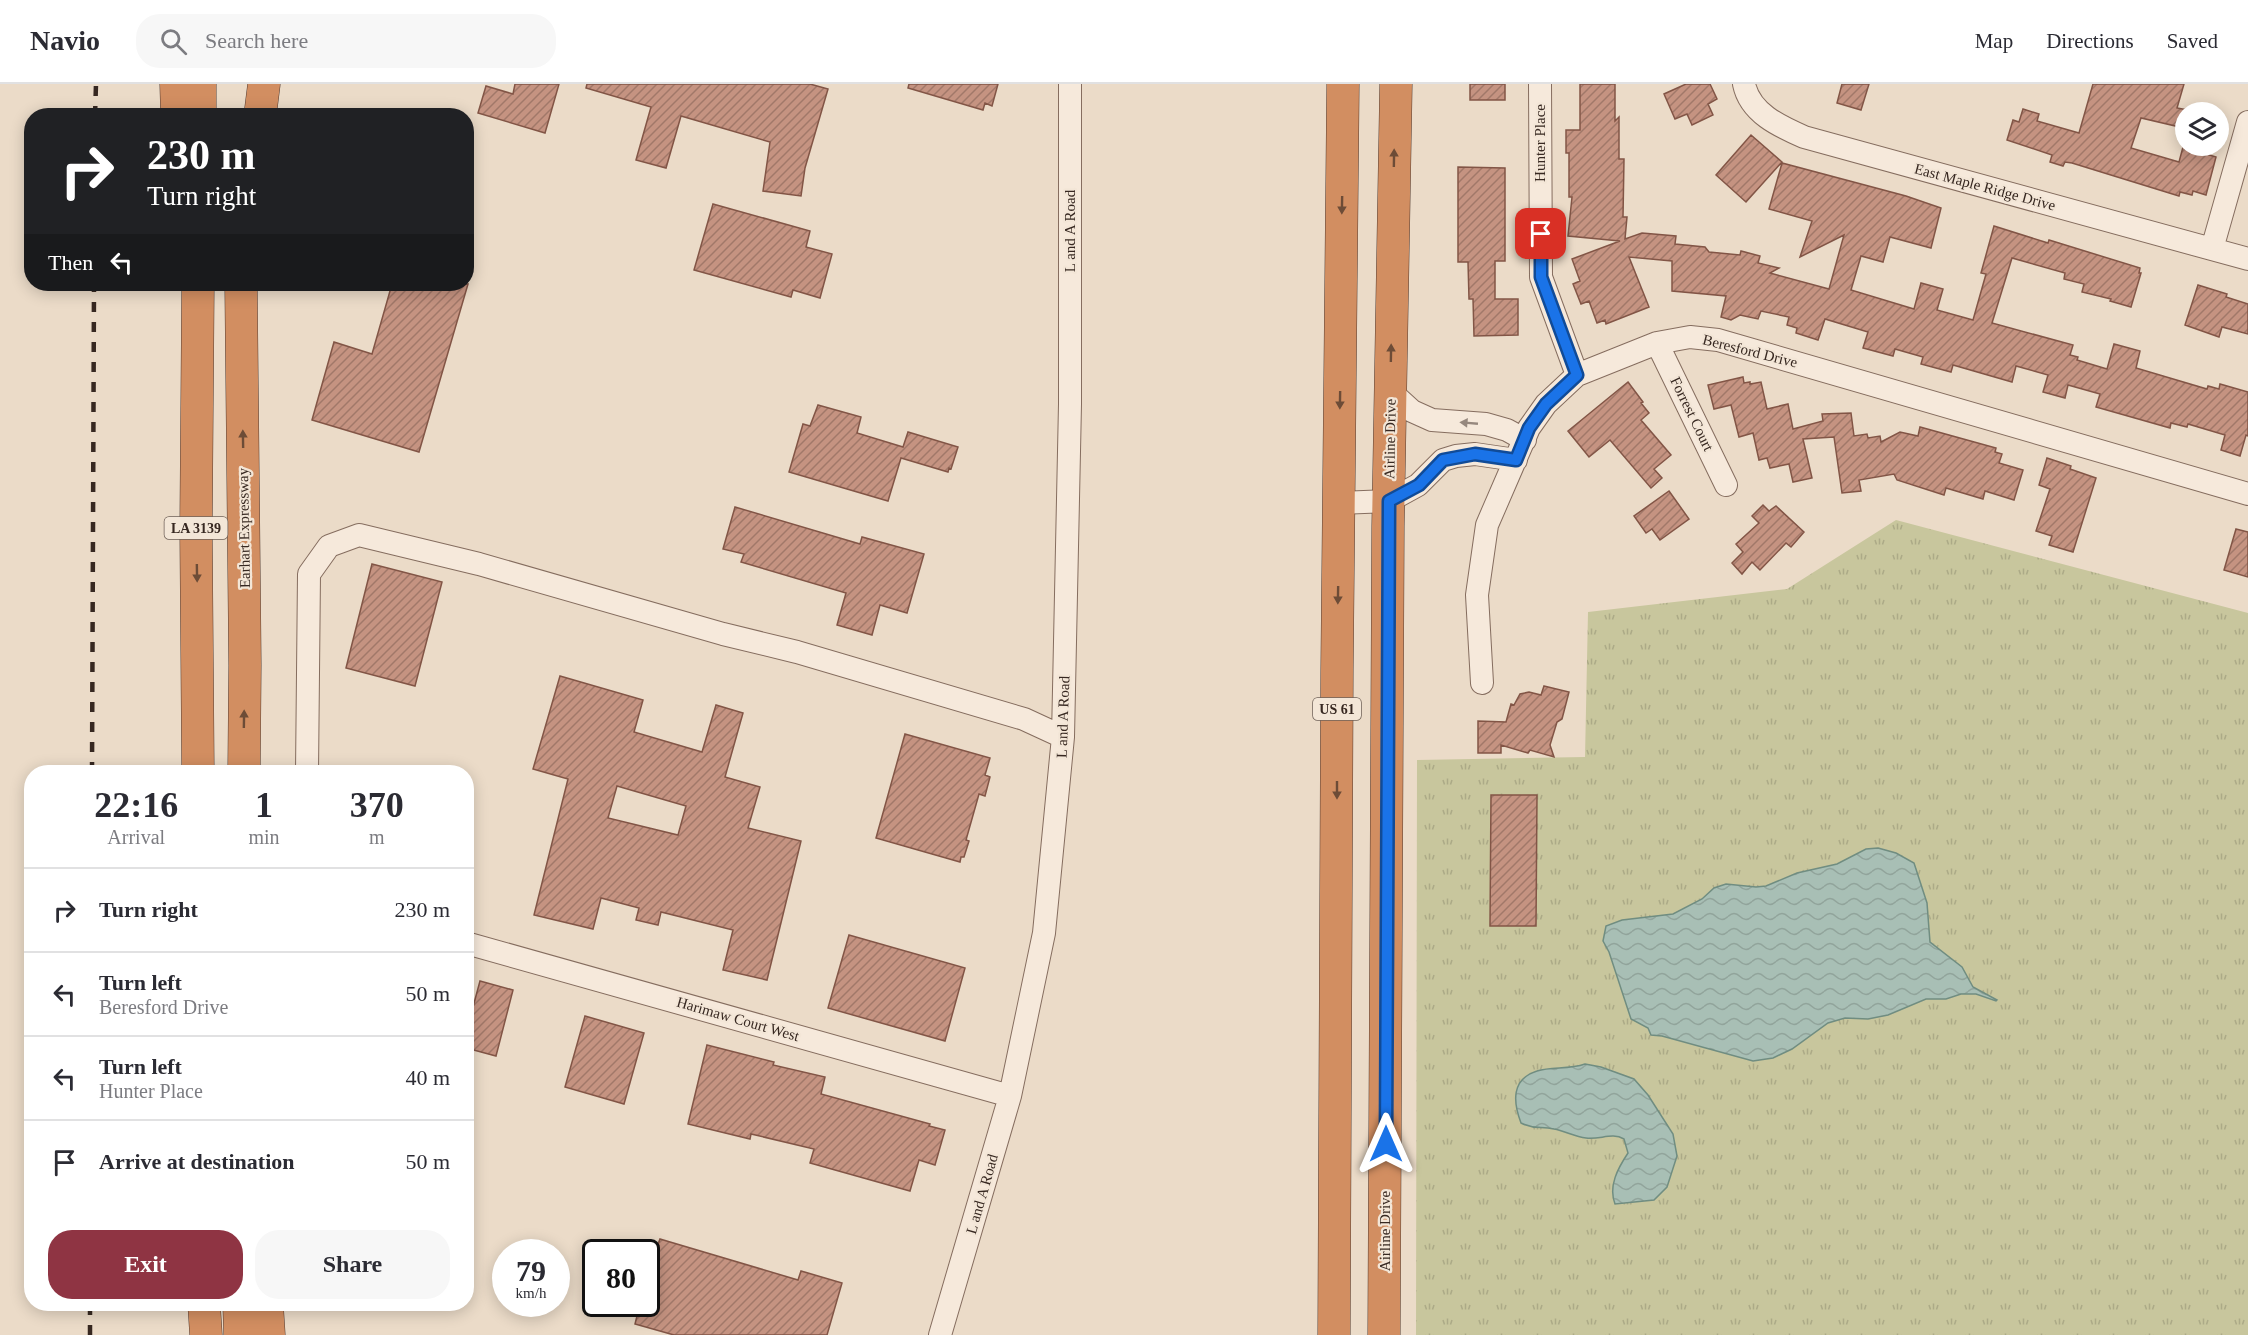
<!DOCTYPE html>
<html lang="en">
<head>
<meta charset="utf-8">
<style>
  :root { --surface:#fff; --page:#f7f7f7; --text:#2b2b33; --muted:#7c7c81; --line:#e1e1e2; --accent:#8f3443 }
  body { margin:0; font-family:"Times New Roman",serif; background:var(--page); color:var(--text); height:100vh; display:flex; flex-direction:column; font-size:22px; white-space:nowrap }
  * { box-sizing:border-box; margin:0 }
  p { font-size:20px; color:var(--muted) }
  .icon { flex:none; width:33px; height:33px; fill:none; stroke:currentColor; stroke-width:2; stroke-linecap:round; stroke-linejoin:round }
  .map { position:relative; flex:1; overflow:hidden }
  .details { position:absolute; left:24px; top:681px; width:450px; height:546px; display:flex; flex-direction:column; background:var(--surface); border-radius:24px; box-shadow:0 3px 15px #0003 }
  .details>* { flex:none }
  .banner { position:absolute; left:24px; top:24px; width:450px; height:183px; border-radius:24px; box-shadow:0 3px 15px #0003; background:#202124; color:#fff; overflow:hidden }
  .controls { position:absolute; left:2175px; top:18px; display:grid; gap:12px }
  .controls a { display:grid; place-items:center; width:54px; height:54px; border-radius:50%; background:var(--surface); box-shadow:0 3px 15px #0003; font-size:30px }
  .speed { position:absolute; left:492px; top:1155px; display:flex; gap:12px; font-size:30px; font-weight:700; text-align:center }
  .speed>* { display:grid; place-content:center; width:78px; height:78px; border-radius:50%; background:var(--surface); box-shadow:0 3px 15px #0003; line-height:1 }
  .speed small { font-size:15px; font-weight:400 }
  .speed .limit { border:3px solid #111; border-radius:9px; background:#fff; color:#111 }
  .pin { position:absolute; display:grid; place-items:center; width:51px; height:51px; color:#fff; margin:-26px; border-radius:12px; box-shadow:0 3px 9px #0006 }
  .me { position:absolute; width:66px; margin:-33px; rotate:0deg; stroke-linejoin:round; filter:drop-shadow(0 0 4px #0008) }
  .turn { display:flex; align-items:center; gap:21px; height:126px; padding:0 24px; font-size:27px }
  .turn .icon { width:78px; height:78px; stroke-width:2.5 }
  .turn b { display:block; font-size:42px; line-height:51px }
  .then { display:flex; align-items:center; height:57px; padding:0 24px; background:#0003; gap:12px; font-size:22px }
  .eta { display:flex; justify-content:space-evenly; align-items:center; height:102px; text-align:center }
  .eta b { font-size:36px; font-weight:700; line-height:42px }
  .cta { display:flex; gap:12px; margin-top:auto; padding:12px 24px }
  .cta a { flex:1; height:69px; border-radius:24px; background:var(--accent); color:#fff; font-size:24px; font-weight:700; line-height:69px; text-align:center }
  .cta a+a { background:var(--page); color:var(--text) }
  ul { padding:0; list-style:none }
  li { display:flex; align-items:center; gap:18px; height:84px; padding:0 24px; border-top:2px solid var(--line) }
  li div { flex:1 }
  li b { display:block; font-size:22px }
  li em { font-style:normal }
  header { display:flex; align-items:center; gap:36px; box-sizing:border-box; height:84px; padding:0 30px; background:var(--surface); border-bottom:2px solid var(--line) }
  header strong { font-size:28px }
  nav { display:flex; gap:33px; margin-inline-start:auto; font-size:21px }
  .search { width:420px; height:54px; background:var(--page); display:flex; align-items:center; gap:15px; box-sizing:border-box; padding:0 21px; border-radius:24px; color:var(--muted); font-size:22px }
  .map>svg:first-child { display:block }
</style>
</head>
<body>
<header>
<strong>Navio</strong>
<div class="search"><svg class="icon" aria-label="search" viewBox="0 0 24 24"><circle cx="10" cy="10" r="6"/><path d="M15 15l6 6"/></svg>Search here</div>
<nav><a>Map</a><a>Directions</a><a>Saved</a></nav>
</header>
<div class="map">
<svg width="2248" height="1251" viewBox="0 0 2248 1251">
  <defs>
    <pattern id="grass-tufts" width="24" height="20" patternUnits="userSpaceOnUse" patternTransform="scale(1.5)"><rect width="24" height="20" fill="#c8c69d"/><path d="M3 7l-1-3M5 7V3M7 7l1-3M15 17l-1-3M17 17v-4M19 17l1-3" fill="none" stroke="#acaa87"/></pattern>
    <pattern id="water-waves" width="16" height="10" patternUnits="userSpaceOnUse" patternTransform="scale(1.5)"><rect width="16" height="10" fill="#a8bfb5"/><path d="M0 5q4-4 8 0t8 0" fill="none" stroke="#91a49b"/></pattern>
    <pattern id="building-hatch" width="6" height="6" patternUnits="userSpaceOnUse" patternTransform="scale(1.5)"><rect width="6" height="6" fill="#c59381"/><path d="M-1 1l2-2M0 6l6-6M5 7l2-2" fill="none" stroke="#a17869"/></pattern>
  </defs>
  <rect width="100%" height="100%" fill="#ebdbc8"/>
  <path fill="url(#grass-tufts)" d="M1896 436 2248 529V1251H1416L1417 676 1585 673 1588 528 1787 505Z"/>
  <path fill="url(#water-waves)" stroke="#708d81" stroke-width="1.5" d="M1878 764 1896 769 1914 779 1927 819 1930 858 1962 883 1973 903 1997 916 1996 917 1976 910H1961L1946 915H1926L1888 931 1868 935 1845 934 1828 939 1792 965 1773 974 1753 977 1662 952 1651 951 1648 944 1631 935 1609 868 1603 857 1606 842 1622 836 1673 830 1702 815 1714 804 1726 800 1756 803 1766 802 1797 789 1837 780 1866 765Z
    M1585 980 1601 983 1634 995 1648 1011 1673 1050 1677 1072 1667 1103 1654 1116 1615 1120C1608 1102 1618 1084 1628 1069L1624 1055C1612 1048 1600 1056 1586 1054 1575 1053 1565 1047 1554 1045 1540 1042 1535 1046 1521 1039 1513 1018 1511 995 1537 987 1552 982 1568 986 1585 980Z"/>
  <path fill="url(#building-hatch)" stroke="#825546" stroke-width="1.5" fill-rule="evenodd" d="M515 0H559L545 49 478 29 486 2 513 10Z
    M587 0H810L828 5 805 84 801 112 763 107 770 58 681 32 666 84 636 76 651 23 586 4Z
    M909 0H998L992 22 985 19 983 26 908 4Z
    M1470 0H1505V16H1470Z
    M1580 0H1615V37L1619 33V75H1624L1623 133H1627L1625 155 1642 149 1676 152 1675 160 1705 163 1709 168 1740 171 1741 167 1760 172 1758 179 1779 184 1770 189 1829 205 1844 151 1800 173 1812 137 1769 125 1782 79 1906 112 1941 124 1931 164 1890 153 1883 178 1861 172 1851 206 1914 225 1921 199 1943 205 1937 226 1973 236 1986 190 1981 189 1994 142 2048 159 2049 156 2140 184 2139 189H2141L2131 223 2110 217 2111 215 2082 208 2084 200 2064 195 2065 189 2012 174 1992 239 2073 261 2070 271 2078 273 2077 276 2107 285 2114 260 2140 267 2136 284 2207 305 2208 302 2219 305 2220 300 2248 308V352L2246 351 2240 372 2221 366 2225 351 2188 340 2187 343 2171 339 2170 344 2096 323 2100 310 2068 301 2065 314 2043 308 2048 291 2016 282 2012 298 1953 281 1951 288 1921 280 1923 273 1895 265 1893 272 1863 264 1868 248 1825 235 1818 256 1796 249 1797 244 1787 241 1789 233 1761 227 1758 235 1740 231 1731 236 1721 233 1726 212 1672 207V177L1629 173 1649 223 1606 240 1605 236 1597 239 1589 217 1581 220 1573 200 1580 197 1572 175 1620 157 1568 152 1572 113H1569V69H1566V46H1580Z
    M1686 0H1710L1717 15 1708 20 1713 31 1692 41 1687 30 1675 35 1664 10Z
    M1842 0H1869L1861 26 1837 19Z
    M2093 0H2184L2177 24 2188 26 2186 28 2184 44 2141 34 2131 64 2179 78 2183 63 2216 73 2206 111 2193 107 2192 111 2180 108 2179 112 2072 79 2065 78 2063 82 2050 78 2052 71 2007 56 2013 36 2019 38 2023 25 2039 30 2037 37 2079 49Z
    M1751 51 1782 78 1746 118 1716 91Z
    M1458 83 1505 84V177H1495V215H1518V251L1474 252 1473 215H1469L1468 178H1458Z
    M713 120 810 147 806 163 832 170 820 214 793 206 791 213 694 186Z
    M392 200H468L419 368 312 336 334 258 372 270Z
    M2198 201 2227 210 2226 213 2248 220V250L2222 243 2219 253 2185 241Z
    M1743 293 1744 299 1750 298V300L1761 298 1767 325 1788 320 1793 345 1823 337 1822 330 1851 329 1854 352 1867 350 1868 354 1880 352 1881 358 1900 348 1918 352 1920 343 1996 364 1995 368 2002 370 1999 379 2023 386 2014 416 1985 407 1983 415 1946 404 1944 411 1897 396 1894 390 1859 396 1861 407 1842 409 1834 353 1803 355 1812 394 1793 398 1789 380 1770 384 1767 374 1759 376 1753 349 1739 353 1731 321 1714 325 1708 301Z
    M1628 298 1643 318 1641 319 1649 329 1641 336 1671 371 1654 385 1662 394 1651 404 1610 356 1589 373 1568 347Z
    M818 321 861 333 857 349 903 363 908 348 958 363 951 385 949 384 948 388 901 374 888 417 789 388 803 340 810 342Z
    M2047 374 2071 382 2070 385 2096 394 2073 468 2049 461 2052 452 2036 447 2050 405 2039 401Z
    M1669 407 1689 435 1660 456 1652 445 1646 449 1634 432Z
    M1763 421 1769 427 1776 422 1804 448 1791 463 1786 459 1760 486 1752 478 1742 490 1732 479 1743 468 1736 460 1759 439 1752 432Z
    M735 423 860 460 862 453 924 470 907 529 880 521 872 551 837 541 846 509 741 478 744 470 723 465Z
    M2236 445 2248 448V493L2224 486Z
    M372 480 442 498 415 602 346 584Z
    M560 592 643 616 634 648 702 668 716 621 743 629 725 693 760 703 748 744 801 757 767 896 723 886 733 846 661 828 658 841 636 836 639 824 601 814 593 845 534 831 568 695 533 685ZM617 702 686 722 678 751 608 734Z
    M1544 602 1569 608 1562 635 1557 638 1550 661 1554 673 1530 666 1528 669 1501 661V669H1478V637L1506 638 1511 620 1514 621 1520 610 1529 608 1541 611Z
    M905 650 990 674 985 691 990 693 985 712 979 710 966 756 969 757 964 773H961L960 778 876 754Z
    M1491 711H1537L1536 842H1490Z
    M849 851 965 884 945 957 828 924Z
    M480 897 513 906 496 972 466 964V922L473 923Z
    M585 932 644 949 624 1020 565 1003Z
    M707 961 774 978 773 981 825 993 821 1010 930 1040 929 1042 945 1046 935 1081 919 1076 910 1107 810 1079 814 1065 751 1050 750 1055 688 1040Z
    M660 1155 798 1196 801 1187 842 1199 827 1251H674L635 1240 640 1220H646V1171L653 1173Z"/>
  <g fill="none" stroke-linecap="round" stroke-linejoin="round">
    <defs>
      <path id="minor" d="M1540 0 1541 193 1577 291
        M1744 0C1750 29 1779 42 1804 53L2248 175
        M2212 165 2248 38
        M1657 259 1726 401
        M1390 307 1412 327 1432 336 1486 340 1507 346 1525 356
        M1339 419 1389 417 1418 401 1443 376 1456 372 1475 370 1516 376
        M1482 599 1477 511 1487 441 1529 344 1546 320 1577 291 1657 259 1690 253 1718 256 2248 410
        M307 688 309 490 329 462 359 451 479 480 723 550 797 568 1024 635 1063 653
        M466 859 1010 1012
        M940 1251 1010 1012 1044 849 1063 653 1070 320V0"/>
      <path id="highway" d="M176 0 177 32
        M200 32V0
        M260 32 264 0
        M198 200 196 445 198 688
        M241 200 245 581 244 688
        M204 1220 206 1251
        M239 1220 240 1251
        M267 1220 269 1251
        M1334 1251 1337 586 1343 0
        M1384 1251 1388 442 1396 0"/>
    </defs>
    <use href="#minor" stroke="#856d5f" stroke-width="24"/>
    <use href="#highway" stroke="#533c32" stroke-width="33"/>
    <use href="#minor" stroke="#f6e9db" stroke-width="22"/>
    <use href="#highway" stroke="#d28e61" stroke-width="32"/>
    <path stroke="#372821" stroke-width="4.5" stroke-dasharray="10 10" stroke-linecap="butt" d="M95 32 96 0
      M92 688 94 200
      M90 1251V1220"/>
  </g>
  <defs><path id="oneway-solid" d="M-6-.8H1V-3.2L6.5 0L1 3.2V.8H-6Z" transform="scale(1.5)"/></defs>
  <g fill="#6d4c37">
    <use href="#oneway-solid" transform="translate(1394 74) rotate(-89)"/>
    <use href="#oneway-solid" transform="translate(1342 121) rotate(91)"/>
    <use href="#oneway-solid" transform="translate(1391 269) rotate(-89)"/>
    <use href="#oneway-solid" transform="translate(1340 316) rotate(91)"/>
    <use href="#oneway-solid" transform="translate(243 355) rotate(-91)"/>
    <use href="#oneway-solid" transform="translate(197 489) rotate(89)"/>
    <use href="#oneway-solid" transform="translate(1338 511) rotate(91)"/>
    <use href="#oneway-solid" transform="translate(244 635) rotate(-89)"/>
    <use href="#oneway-solid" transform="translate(1337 706) rotate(90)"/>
  </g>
  <use fill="#96887e" href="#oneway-solid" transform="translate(1469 339) rotate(-175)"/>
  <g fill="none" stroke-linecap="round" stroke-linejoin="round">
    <defs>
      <path id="route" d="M1386 1060 1389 417 1419 401 1443 376 1475 370 1516 376 1529 344 1546 320 1577 291 1541 193V150"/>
    </defs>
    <use href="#route" stroke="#114b97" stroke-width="15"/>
    <use href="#route" stroke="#1a73e8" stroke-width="10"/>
  </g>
  <g text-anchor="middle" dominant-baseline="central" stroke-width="4.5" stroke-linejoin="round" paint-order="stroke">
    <g fill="#f3e6d7" stroke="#6f6158" stroke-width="1.5">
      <rect x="164.5" y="433" width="63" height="22" rx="4.5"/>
      <rect x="1313" y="614" width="48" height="22" rx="4.5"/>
    </g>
    <g font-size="14" font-weight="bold" fill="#372821">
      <text x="196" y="444">LA 3139</text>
      <text x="1337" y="625">US 61</text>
    </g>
    <g font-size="15" fill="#372821" stroke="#f3e6d7">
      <text transform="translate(1540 59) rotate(-90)">Hunter Place</text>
      <text transform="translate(1985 103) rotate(15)">East Maple Ridge Drive</text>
      <text transform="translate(1070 147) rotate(-90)">L and A Road</text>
      <text transform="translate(1750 267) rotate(14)">Beresford Drive</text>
      <text transform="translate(1692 330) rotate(64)">Forrest Court</text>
      <text transform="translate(1390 355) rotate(-89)">Airline Drive</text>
      <text transform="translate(244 444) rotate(-91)">Earhart Expressway</text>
      <text transform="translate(1063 633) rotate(-88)">L and A Road</text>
      <text transform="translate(738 935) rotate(16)">Harimaw Court West</text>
      <text transform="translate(982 1110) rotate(-74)">L and A Road</text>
      <text transform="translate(1385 1147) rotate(-90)">Airline Drive</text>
    </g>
  </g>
</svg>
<div class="controls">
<a><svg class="icon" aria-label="layers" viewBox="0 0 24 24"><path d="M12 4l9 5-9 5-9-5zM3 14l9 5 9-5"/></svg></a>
</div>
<div class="speed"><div>79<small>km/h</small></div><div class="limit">80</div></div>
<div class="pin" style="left:1541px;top:150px;background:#d93025"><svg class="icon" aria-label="arrive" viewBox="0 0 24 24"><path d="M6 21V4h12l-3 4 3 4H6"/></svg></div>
<svg class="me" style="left:1386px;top:1060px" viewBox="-20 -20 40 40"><path d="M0-17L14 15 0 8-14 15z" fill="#1a73e8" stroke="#fff" stroke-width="4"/></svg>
<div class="banner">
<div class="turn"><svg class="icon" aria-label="right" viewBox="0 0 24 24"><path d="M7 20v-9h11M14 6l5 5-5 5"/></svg><div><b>230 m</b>Turn right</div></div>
<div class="then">Then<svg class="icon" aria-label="left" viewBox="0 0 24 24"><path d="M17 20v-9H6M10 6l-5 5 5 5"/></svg></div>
</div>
<section class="details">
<div class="eta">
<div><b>22:16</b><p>Arrival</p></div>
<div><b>1</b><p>min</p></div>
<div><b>370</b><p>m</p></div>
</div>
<ul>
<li><svg class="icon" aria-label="right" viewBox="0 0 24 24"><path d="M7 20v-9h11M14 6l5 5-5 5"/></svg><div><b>Turn right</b></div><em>230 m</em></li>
<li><svg class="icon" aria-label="left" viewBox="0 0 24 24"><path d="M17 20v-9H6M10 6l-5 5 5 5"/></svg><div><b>Turn left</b><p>Beresford Drive</p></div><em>50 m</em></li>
<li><svg class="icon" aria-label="left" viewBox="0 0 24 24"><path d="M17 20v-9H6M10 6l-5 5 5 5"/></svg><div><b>Turn left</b><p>Hunter Place</p></div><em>40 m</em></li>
<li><svg class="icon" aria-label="arrive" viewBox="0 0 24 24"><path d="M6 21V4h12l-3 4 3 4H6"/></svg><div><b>Arrive at destination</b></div><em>50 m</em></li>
</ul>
<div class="cta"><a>Exit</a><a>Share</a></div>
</section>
</div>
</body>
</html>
